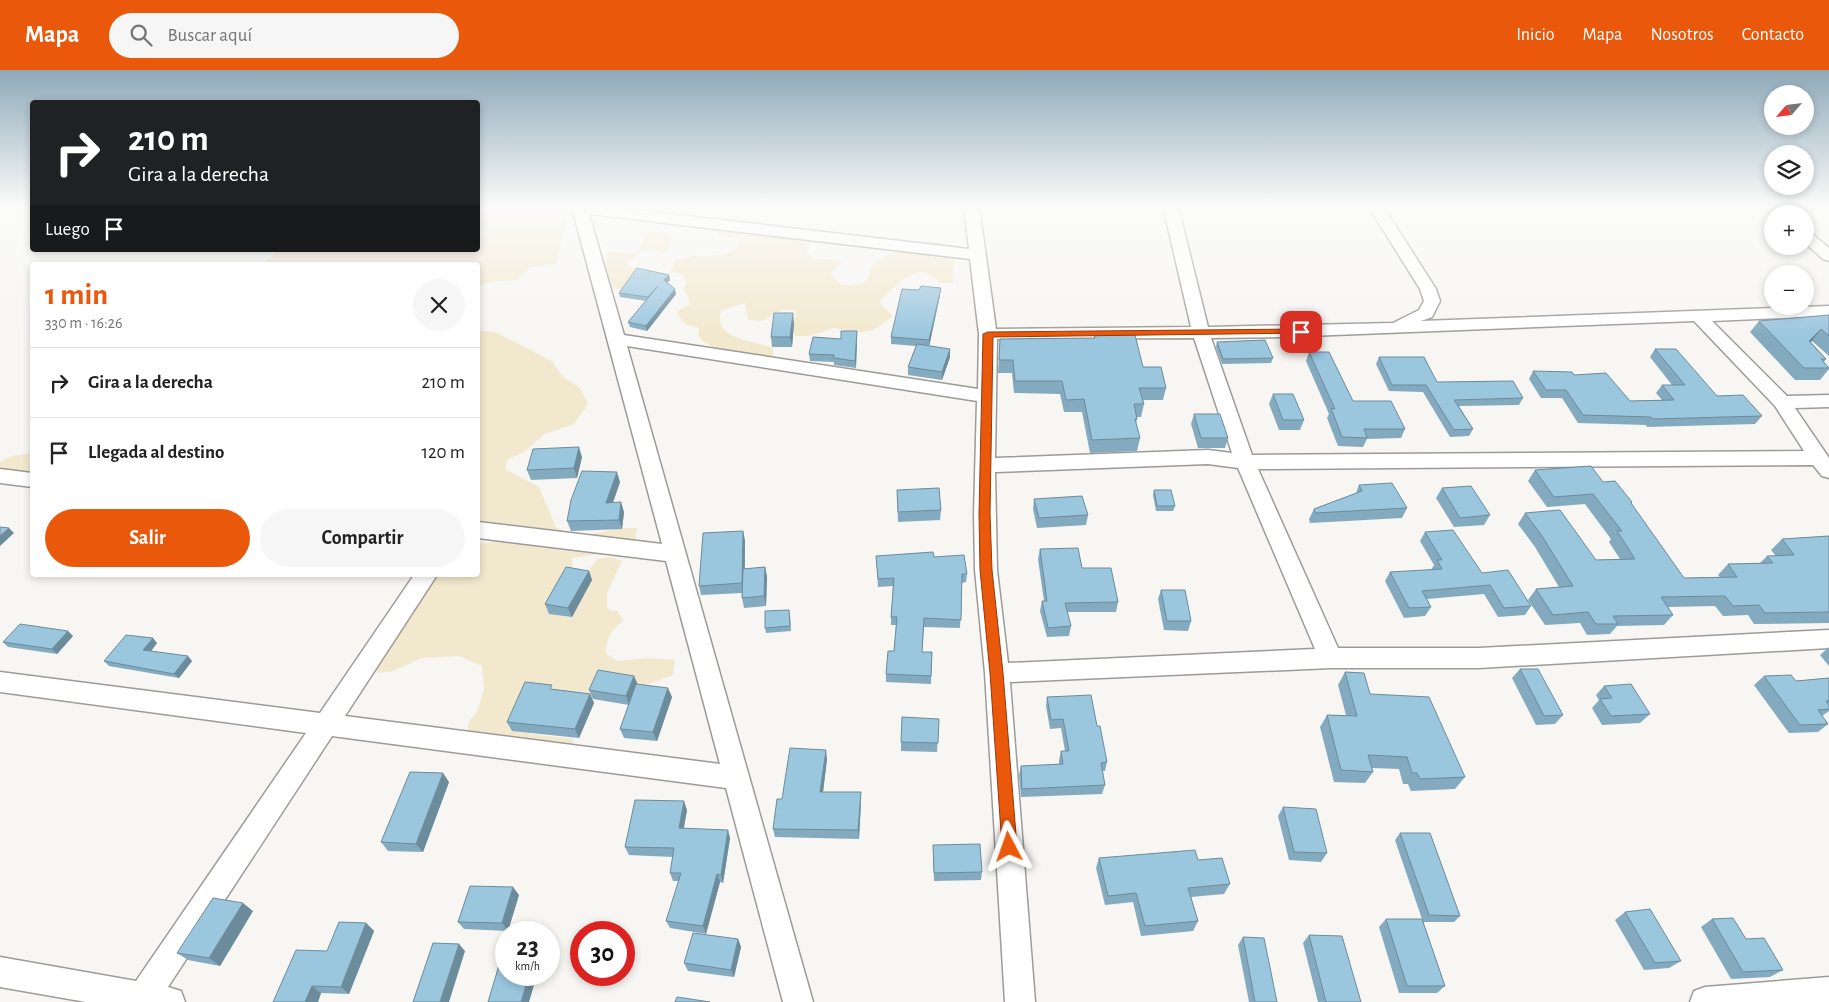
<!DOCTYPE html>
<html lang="es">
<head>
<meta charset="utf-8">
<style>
  :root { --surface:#fff; --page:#f6f6f6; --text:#222; --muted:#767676; --line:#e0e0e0; --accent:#ea580c }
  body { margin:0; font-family:"Alegreya Sans",sans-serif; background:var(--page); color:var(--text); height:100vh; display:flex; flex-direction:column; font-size:19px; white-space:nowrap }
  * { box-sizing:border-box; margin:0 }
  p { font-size:16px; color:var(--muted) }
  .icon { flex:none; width:28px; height:28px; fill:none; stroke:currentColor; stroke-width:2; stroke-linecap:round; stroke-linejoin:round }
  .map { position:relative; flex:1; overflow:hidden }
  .drawer { position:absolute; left:30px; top:192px; width:450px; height:315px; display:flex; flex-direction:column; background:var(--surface); border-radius:5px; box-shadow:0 2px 8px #0003 }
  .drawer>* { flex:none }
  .hud { position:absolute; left:30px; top:30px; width:450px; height:152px; border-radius:5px; box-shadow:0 2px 8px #0003; background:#202124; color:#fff; overflow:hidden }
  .needle { width:32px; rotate:242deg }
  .buttons { position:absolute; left:1764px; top:15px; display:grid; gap:10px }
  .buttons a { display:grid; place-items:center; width:50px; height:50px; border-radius:50%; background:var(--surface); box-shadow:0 2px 8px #0003; font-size:25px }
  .speed { position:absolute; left:495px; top:851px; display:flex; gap:10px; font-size:25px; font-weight:700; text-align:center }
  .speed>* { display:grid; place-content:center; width:65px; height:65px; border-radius:50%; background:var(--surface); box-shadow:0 2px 8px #0003; line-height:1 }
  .speed small { font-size:12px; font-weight:400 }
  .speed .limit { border:8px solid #d22; background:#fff; color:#111 }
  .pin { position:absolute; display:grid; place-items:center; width:42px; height:42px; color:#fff; margin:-21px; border-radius:10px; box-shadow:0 2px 8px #0006 }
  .me { position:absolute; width:55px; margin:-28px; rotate:356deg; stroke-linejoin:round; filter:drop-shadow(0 0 4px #0008) }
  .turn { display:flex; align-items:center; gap:18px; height:105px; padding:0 15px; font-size:22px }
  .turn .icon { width:65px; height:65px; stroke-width:2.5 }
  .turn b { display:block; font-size:35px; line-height:42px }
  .then { display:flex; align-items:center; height:48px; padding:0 15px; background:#0003; gap:10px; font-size:19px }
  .round { display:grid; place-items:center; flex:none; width:52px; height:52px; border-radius:26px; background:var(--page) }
  .headline { display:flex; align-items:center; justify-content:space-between; height:85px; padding:0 15px }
  h1 { font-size:30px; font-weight:700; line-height:38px; color:var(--accent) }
  .button { display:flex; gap:10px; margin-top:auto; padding:10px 15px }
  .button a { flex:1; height:58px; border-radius:30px; background:var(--accent); color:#fff; font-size:20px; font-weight:700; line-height:58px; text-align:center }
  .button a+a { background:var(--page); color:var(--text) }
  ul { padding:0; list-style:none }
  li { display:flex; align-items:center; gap:15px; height:70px; padding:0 15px; border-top:1px solid var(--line) }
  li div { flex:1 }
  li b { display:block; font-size:19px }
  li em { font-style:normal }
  header { display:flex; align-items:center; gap:30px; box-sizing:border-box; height:70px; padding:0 25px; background:var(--accent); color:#fff }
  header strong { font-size:24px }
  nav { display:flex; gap:28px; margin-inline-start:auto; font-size:18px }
  .search { width:350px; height:45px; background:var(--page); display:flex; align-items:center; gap:12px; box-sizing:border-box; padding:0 18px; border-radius:28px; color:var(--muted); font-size:19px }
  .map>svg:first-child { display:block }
</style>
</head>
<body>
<header>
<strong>Mapa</strong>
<div class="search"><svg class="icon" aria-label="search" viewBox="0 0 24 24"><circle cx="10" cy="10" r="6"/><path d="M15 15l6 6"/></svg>Buscar aquí</div>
<nav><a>Inicio</a><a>Mapa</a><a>Nosotros</a><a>Contacto</a></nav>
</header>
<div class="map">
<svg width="1829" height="932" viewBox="0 0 1829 932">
  <rect width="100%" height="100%" fill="#f7f6f3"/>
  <path fill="#f2e8cd" d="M478 136H562L566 154 556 194 530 197 518 210 491 212 478 216V195H263L277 180H478Z
    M727 149 752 151 773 158 813 163 807 183 813 189H831L842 192 831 203C838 220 855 216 868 210L872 195C887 182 950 155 959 186 951 191 953 204 953 213H939C934 208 928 203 922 202 910 201 885 224 880 233L893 246 874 260 860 262 834 258 809 266H795L793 257 796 240H782L762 251 748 250 745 233 721 241C712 269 755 271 773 278V286C748 284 717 286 699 267V258C687 255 680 253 677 241L690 234 688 226 683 220 687 212 681 204 670 201 673 199V192C680 190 686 187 693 186 708 185 734 189 741 172L739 169 720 167 712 158 715 151Z
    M662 161 671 165 668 181 662 183 651 180 641 181 626 194C636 202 653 197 663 205L623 221 613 218 605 197 608 181 633 184 640 180 645 165 649 162Z
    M482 261 495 262 552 291 562 306 580 318 588 334 574 354 545 364 524 382 508 389 505 399 539 417 556 457 567 464 584 466 620 458H637L636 471 605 483 572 488V495L584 520 590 499 597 489 611 487 622 491 607 523V537L611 541H618L623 551C611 560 607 567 606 583L617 591 647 588 675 590 673 605 643 616H604L593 629 521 655 530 664 574 669 570 683 467 667 468 654 477 641 484 620 482 596 459 586 422 588 393 601 378 603 372 593 428 505H478V473L501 472 515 470 517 464 478 458V262Z
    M32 383V403L0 410V392L12 386Z"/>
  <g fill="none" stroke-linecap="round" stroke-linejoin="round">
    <defs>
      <path id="minor" d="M574 136H602L969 179 964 136H979L996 259 1191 257 1163 136H1178L1208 257 1393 253 1419 240 1424 231 1420 219 1368 136H1383L1436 219 1440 231 1432 247 1421 251 1829 236V246L1712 251 1787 326 1829 325V337L1795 338 1829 388V408L1822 406 1813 395 1258 399 1338 578H1479L1829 560V578L1479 598H1331L1010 612 1035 932H1005L985 603 975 500 974 444 977 331 627 276 813 932H783L726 718 332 666 168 917 181 921 185 932H86L0 917V887L136 911 306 663 0 622V602L320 643 414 505H437L345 646 720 694 666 491 478 468V452L662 474 572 138ZM589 144 970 189 979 264 978 319 624 265ZM1694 251 1775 336 1804 381 1252 385 1211 268 1283 267ZM1194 268 1232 383 1208 380 995 388 997 269ZM1208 394 1238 398 1315 579 1008 593 997 500 995 402Z
        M1764 136H1780L1787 144H1772V145Z
        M1805 160 1810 162 1829 178V191L1823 189 1805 173Z
        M0 399 32 403V417L0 413Z
        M1829 907V932H1690L1694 921 1705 917Z"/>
    </defs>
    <use href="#minor" stroke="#9c9b98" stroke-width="3"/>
    <use href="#minor" fill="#fff" fill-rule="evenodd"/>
  </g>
  <path fill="#84aabf" d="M669 205 670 210 667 213 676 224 647 261 630 257 628 252 646 231 620 227 619 223Z
    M940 225 929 276 950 287 942 310 908 305V297L916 276 891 274V267Z
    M1829 245V286L1812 271 1811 272 1826 289 1824 292 1829 298V299L1820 310H1795L1750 262 1759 251Z
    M794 253 792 277H772L771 267Z
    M1094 265 1143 297 1166 318 1163 330H1143L1144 334 1141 347H1137V349L1136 354 1140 368 1137 381 1090 383 1082 342H1064L1060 324 1014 323 1012 303H998L1000 269 1094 268Z
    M857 268 856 298 834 295V292L810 291 809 284 841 269Z
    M1217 272 1273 288 1271 293 1222 294 1216 277Z
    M1655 279 1717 326 1762 346 1755 354 1647 357 1646 355 1578 353 1562 328H1541L1529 309 1533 301 1630 331 1662 330 1656 323 1662 315H1672L1650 287Z
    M1309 282 1353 331 1405 359 1401 368 1367 369 1363 377 1338 376 1327 348 1329 344 1306 291Z
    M1379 287 1437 312 1523 328 1519 335 1459 336 1473 359 1469 366 1450 367 1423 322 1389 321 1376 294Z
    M1273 324 1304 350 1300 360H1279L1269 334Z
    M1194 344 1228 368 1225 378H1198L1191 354Z
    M582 387 577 408 531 410 527 400Z
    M1535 400 1603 412 1632 432 1631 434 1684 508 1720 507 1718 505 1728 494 1760 493 1767 486H1776L1771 480 1782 469 1829 466V553L1754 554 1748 545 1723 546 1715 536 1668 537 1673 545 1664 555 1617 556 1610 564 1587 565 1580 553 1545 555 1528 530 1536 519 1559 517 1535 477 1518 454 1525 443 1596 490 1620 489 1609 472 1611 469 1585 434 1547 437 1528 411Z
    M620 412 613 433 624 442 622 459 571 461 567 451Z
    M1359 415 1407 438 1402 448 1310 453 1309 449 1314 439 1356 423Z
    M1442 418 1490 445 1484 455 1454 457 1436 428Z
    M897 420 941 440 940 450 898 452Z
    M1154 420 1175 436 1173 441H1156L1153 425Z
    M1034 429 1088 445 1086 455 1037 458 1033 439Z
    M743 461 745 471V499L765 497 767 507 766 536 744 538 742 528V523L701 525 699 516Z
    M1425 462 1482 503 1531 536 1525 545 1498 547 1484 524 1427 529 1431 537 1425 546 1404 548 1385 511 1390 502 1431 500 1434 495 1420 471Z
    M1040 479 1082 498 1118 532 1116 542H1067L1071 556 1069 566 1047 567 1040 541 1042 531H1044L1038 489Z
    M876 486 934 487 967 504 966 512 962 513 960 558 924 557 922 582H932L931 614 886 612V604L894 581 896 555H891V547L893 516 878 517Z
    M589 501 592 510 572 547 549 544 545 534Z
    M1161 520 1191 551 1188 561 1164 560 1158 529Z
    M790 544 791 561 766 563 765 558Z
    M73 566 57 584 8 577 3 572Z
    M157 573 151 581 192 591 179 608 109 596 104 591Z
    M1829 577V596L1820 585Z
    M1520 599 1563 645 1555 654 1536 655 1512 608Z
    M1345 602 1465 707 1455 719 1411 721 1408 714H1403L1399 699 1372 698 1373 702 1365 713 1334 712 1320 657 1327 645H1346L1338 615Z
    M634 606 637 614 672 627 657 671 624 668 620 659 629 635 593 629 589 620Z
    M1764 606 1796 611 1829 608V641L1822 646 1828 654 1818 662 1789 663 1754 615Z
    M1604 616 1650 644 1640 653 1602 655 1592 638 1599 630 1596 625Z
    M553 619 590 624 594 633 579 668 512 661 507 652Z
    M1047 627 1097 656 1107 692 1105 701H1102L1105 715 1102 724 1021 727 1019 705 1021 696 1059 694V690L1061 681H1065L1061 658 1050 659 1046 636Z
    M939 649 937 682 901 681V672Z
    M827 689 823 722 861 731 859 769 775 767 773 759 782 729Z
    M449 712 423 782 388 781 381 772Z
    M1283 737 1327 783 1321 792 1289 790 1278 746Z
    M687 740 684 758 730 768 723 813 720 812 706 864 670 858 666 851 679 811H673L670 803 673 787 629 785 625 777Z
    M1400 763 1460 846 1454 852H1423L1445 916 1437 923H1399L1379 857 1386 849H1422L1395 770Z
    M933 775 982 802 981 810 934 811Z
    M1099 788 1198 790 1230 814 1224 824 1191 827 1198 851 1193 861 1141 866 1133 832 1105 835 1096 798Z
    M519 825 508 861 464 859 458 852Z
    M253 841 220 896 188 890 177 883Z
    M1625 842 1681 891 1669 898 1644 900 1615 850Z
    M1712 849 1746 869 1783 900 1770 907 1731 909 1701 857Z
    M366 853 374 861 349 924 321 923 318 932H273L327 881Z
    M1309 865 1361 932H1318L1303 873Z
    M1243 867 1277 932H1249L1238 875Z
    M738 869 741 877 734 907 688 901 684 893Z"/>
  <path fill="#6c8b9b" d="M669 205 670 210 665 215 664 210Z
    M941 218 940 225 929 277V270Z
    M675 219 676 224 647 261 646 256Z
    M793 243 794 253 792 277 790 267Z
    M1821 259 1812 271 1800 282 1809 271Z
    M857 261V268L856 298 855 291Z
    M950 279V287L942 310V302Z
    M579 377 582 387 577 408 574 398Z
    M617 402 620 412 609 443 606 433Z
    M621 432 624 442 622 459 619 450Z
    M9 458 14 463 0 476V466Z
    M743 461 745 471 744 523 742 513Z
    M765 497 767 507 766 536 764 526Z
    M589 501 592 510 572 547 568 538Z
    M68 561 73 566 57 584 52 579Z
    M153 568 157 573 148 585 143 580Z
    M188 586 192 591 179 608 174 604Z
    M634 606 638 615 629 635 626 626Z
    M668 618 672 627 657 671 653 662Z
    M590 624 594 633 579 668 575 659Z
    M826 680 827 689 822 730 820 722Z
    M443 703 449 712 423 782 416 774Z
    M861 722V731L859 769 858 760Z
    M684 731 687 740 682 766 679 758Z
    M728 760 730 768 723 813 721 805Z
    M717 804 720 812 706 864 703 856Z
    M513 817 519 825 508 861 502 853Z
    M243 833 253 841 220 896 209 888Z
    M366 853 374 861 349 924 341 917Z
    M738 869 741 877 734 907 731 900Z
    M459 874 465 881 449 932H440Z
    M529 905H537L529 932H521Z
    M312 916 321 923 318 932H305Z"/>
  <path fill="#9ac6de" stroke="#6c8b9b" d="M637 198 669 205 664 210 675 219 646 256 628 252 658 216 648 227 619 223Z
    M921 216 941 218 929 270 891 267 902 219 919 220Z
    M774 243H793L790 267H771Z
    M1829 245V266L1821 259 1809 271 1826 289H1821L1829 298H1804L1759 251Z
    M841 261H857L855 291 834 288V285L809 284 813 267 841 269Z
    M1094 265H1135L1143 297H1161L1166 318H1139L1144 334H1134L1137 349H1135L1140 368 1092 370 1084 329 1066 330 1062 311H1015L1013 290H999L1000 269 1095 268Z
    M1265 270 1273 288 1223 289 1217 272Z
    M917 274 950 279 942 302 908 297Z
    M1655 279H1676L1717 326 1743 325 1762 346 1653 349 1651 347 1583 345 1566 320H1546L1533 301 1572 302 1574 305 1606 303 1630 331 1674 330 1662 315H1685Z
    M1309 282H1329L1353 331H1391L1405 359H1364L1367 368 1342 367 1331 338 1335 339Z
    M1379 287H1424L1437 312 1513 311 1523 328 1454 330 1473 359 1454 360 1426 315H1392Z
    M1273 324H1293L1304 350H1283Z
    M1194 344H1220L1228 368H1201Z
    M579 377 574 398 527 400 533 379Z
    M1591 396 1603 412 1615 411 1632 432 1631 433 1684 508 1737 507 1728 494 1773 493 1767 486 1794 485 1782 469 1829 466V542L1765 543 1759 535 1733 536 1725 526 1661 527 1673 545 1613 546 1618 554H1596L1588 542 1553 545 1536 519 1573 516 1542 466 1525 443 1560 440 1596 490 1635 489 1617 461H1622L1593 424 1554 427 1535 400Z
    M582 401 617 402 606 433 621 432 619 450 567 451 571 430Z
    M1392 413 1407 438 1315 443 1314 439 1362 421 1359 415Z
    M1471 416 1490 445 1460 448 1442 418Z
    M939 418 941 440 898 442 897 420Z
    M1154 420H1171L1175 436H1157Z
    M1082 426 1088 445 1039 448 1034 429Z
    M0 457 9 458 0 466Z
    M1453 460 1482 503 1508 500 1531 536 1504 538 1490 515 1422 521 1431 537 1409 538 1390 502 1442 499 1437 490H1442L1425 462Z
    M743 461 742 513 699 516 703 463Z
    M1078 478 1082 498H1111L1118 532 1065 533 1071 556 1048 558 1042 531H1047L1040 479Z
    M933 482 934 487 964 485 967 504H962L961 550 924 548 922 582H932L931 606 886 604 888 581H894L897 547H891L894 508 878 509 876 486Z
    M566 497 589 501 568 538 545 534Z
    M765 497 764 526 742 528 743 499Z
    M1161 520H1185L1191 551H1167Z
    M789 540 790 556 765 558V541Z
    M20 554 68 561 52 579 3 572Z
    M126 565 153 568 143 580 188 586 174 604 104 591Z
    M1520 599H1538L1563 645 1544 646Z
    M598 600 634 606 626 626 589 620Z
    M1345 602 1364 603 1370 624 1429 627 1465 707 1420 709 1417 703H1412L1407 687 1368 685 1373 702 1341 700 1327 645 1357 646Z
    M1791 605 1796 611 1829 608V631H1826L1829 635V639L1818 640 1828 654 1800 655 1764 606Z
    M525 612 552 615 550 619 590 624 575 659 507 652Z
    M636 614 668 618 653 662 620 659Z
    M1631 614 1650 644 1611 646 1600 629 1612 628 1604 616Z
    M1091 625 1097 656H1100L1107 692 1101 693 1105 715 1022 719 1021 696 1063 694 1061 681H1069L1063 649 1051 650 1047 627Z
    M902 647 939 649 938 673 901 672Z
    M790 678 826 680 820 722H861L858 760 773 759 777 729H782Z
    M410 702 443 703 416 774 381 772Z
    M635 730 684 731 679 758 728 760 721 805 717 804 703 856 666 851 681 803H670L674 778 625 777Z
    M1283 737 1316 739 1327 783 1294 782Z
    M1400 763H1430L1460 846 1429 845Z
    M980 774 982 802 934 803 933 775Z
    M1195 780 1198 790 1222 788 1230 814 1188 818 1198 851 1145 856 1136 823 1108 826 1099 788Z
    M470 816 513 817 502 853 458 852Z
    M213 828 243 833 209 888 177 883Z
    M1650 839 1681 891 1655 893 1625 842Z
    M1733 848 1746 869 1764 868 1783 900 1743 902 1712 849Z
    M1386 849H1422L1445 916H1407Z
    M339 852 366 853 341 917 312 916 305 932H273L296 880 327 881Z
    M693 863 738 869 731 900 684 893Z
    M1309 865 1342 866 1361 932H1326Z
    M1243 867 1264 868 1277 932H1255Z
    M433 873 459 874 440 932H413Z
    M505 875H506V905H529L521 932H488Z
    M677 927 710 932H675Z"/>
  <linearGradient id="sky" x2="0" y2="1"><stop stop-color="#8ea9b8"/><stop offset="0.51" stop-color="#fbfbfa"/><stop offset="1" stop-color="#fbfbfa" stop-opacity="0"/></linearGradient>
  <rect width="1829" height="267" fill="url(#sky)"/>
  <path fill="#ea580c" stroke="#983908" d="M1301 259 1306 262 1305 263 993 267 990 444 992 500 1003 603 1017 777 1014 782 1009 784 1004 782 1002 777 990 603 980 500 979 444 983 264 988 262Z"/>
</svg>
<div class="buttons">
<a><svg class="needle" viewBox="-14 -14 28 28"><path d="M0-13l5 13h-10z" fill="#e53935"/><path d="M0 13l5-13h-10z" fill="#767676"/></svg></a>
<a><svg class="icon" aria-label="layers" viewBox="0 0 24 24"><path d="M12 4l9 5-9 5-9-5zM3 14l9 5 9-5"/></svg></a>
<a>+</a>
<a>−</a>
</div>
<div class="speed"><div>23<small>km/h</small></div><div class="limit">30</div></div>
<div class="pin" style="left:1301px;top:262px;background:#d93025"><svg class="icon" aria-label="arrive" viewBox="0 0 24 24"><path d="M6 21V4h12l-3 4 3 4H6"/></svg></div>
<svg class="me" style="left:1009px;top:777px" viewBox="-20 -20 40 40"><path d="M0-17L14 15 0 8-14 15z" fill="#ea580c" stroke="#fff" stroke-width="4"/></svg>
<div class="hud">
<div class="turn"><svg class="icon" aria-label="right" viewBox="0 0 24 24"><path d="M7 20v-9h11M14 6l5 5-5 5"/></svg><div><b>210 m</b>Gira a la derecha</div></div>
<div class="then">Luego<svg class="icon" aria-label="arrive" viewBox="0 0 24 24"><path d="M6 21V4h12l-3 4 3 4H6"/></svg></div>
</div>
<section class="drawer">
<div class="headline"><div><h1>1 min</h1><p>330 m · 16:26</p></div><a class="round"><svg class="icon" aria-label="close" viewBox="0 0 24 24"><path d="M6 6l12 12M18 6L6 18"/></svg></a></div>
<ul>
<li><svg class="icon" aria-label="right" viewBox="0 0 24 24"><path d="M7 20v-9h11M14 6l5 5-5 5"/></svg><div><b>Gira a la derecha</b></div><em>210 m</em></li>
<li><svg class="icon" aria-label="arrive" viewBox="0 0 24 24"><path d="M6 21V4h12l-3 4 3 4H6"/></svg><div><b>Llegada al destino</b></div><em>120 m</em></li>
</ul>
<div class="button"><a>Salir</a><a>Compartir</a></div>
</section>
</div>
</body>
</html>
